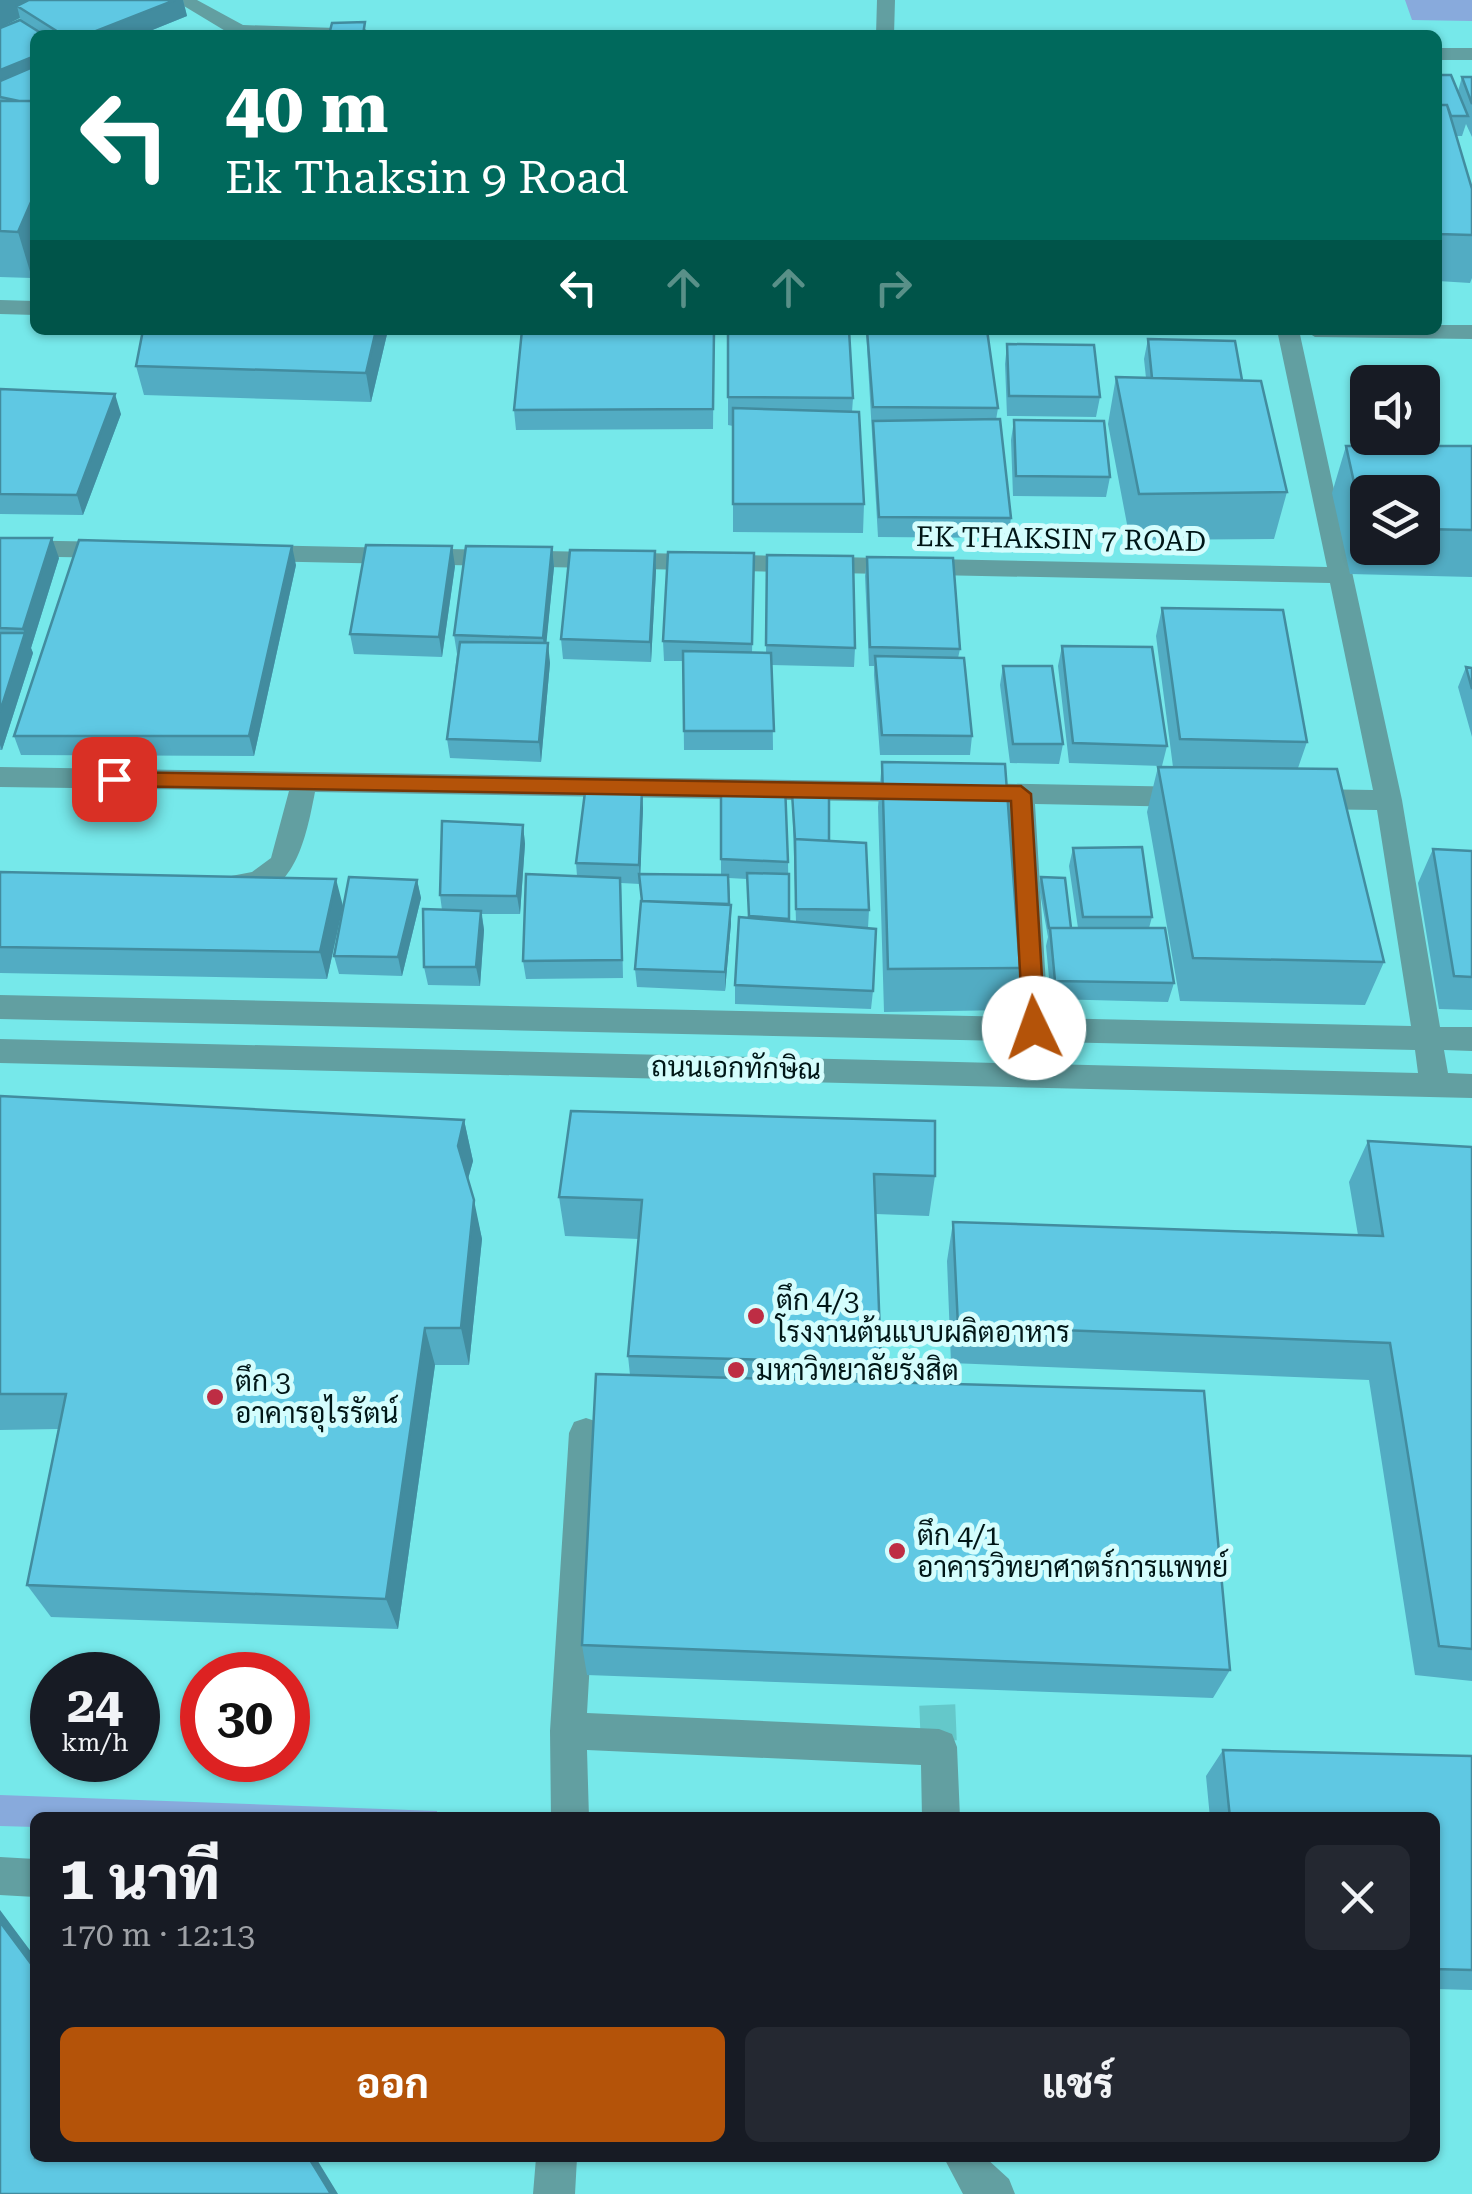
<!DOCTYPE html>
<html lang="th">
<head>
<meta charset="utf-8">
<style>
  :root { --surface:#171b24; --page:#242831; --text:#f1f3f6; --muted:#9ea1a6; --accent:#b45309 }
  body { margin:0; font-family:"Roboto Serif",Sarabun,serif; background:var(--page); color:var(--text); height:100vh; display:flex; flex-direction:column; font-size:38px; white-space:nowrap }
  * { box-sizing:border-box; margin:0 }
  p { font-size:32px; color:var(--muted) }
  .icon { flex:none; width:55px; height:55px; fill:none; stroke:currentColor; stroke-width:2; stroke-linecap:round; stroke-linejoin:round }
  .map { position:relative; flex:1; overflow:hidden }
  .sheet { position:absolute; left:30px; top:1812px; width:1410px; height:350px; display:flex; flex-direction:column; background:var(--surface); border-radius:15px; box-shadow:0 2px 8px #0004 }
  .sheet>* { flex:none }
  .banner { position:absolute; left:30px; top:30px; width:1412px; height:305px; border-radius:15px; box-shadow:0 2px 8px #0004; background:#00695c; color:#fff; overflow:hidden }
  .fabs { position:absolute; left:1350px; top:365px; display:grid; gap:20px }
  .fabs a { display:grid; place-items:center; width:90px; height:90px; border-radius:15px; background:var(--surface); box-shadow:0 2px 8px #0004; font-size:50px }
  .speed { position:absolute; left:30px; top:1652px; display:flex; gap:20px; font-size:50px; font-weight:700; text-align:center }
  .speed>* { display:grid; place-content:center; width:130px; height:130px; border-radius:50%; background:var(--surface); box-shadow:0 2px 8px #0004; line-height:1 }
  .speed small { font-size:25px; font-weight:400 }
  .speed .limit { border:15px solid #d22; background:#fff; color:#111 }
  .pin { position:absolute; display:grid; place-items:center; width:85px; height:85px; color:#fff; margin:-42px; border-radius:20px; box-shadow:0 5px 15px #0006 }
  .me { position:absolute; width:110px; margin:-55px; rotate:357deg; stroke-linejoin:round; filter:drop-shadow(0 0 8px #0008) }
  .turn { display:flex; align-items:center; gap:35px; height:210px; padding:0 30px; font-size:45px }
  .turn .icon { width:130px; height:130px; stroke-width:2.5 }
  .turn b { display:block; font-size:70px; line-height:85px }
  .lanes { display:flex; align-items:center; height:95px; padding:0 30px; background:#0003; justify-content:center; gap:50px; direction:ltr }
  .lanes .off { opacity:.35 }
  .round { display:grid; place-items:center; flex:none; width:105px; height:105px; border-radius:15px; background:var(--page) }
  .summary { display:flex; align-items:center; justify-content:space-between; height:170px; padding:0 30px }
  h1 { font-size:60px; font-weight:800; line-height:75px }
  .cta { display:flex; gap:20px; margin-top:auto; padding:20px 30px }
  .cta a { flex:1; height:115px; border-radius:15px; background:var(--accent); color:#fff; font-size:40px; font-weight:800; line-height:115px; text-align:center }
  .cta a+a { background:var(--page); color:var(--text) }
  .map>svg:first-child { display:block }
</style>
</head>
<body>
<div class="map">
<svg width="1472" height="2194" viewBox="0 0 1472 2194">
  <rect width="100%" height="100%" fill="#76e8ea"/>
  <path fill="#88aadc" d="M1405 0H1472V21L1412 20Z
    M0 1795 437 1811V1817L35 1818V1827L0 1826Z"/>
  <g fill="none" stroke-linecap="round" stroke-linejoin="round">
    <path stroke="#64c8ca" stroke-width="36" stroke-dasharray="36 19" stroke-linecap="butt" d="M935 1650 939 1747"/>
    <path fill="#629fa1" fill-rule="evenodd" d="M174 0H197L243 25 365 29 374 35H232Z
      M877 0H895L894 35H876Z
      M1438 48H1472V60H1438Z
      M0 300 35 301V315L0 314Z
      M1438 325H1472V339L1315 337 1304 330H1438Z
      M1277 330H1299L1402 800 1440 1027H1472V1051L1444 1050 1448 1073 1472 1074V1098L0 1063V1039L1418 1073 1415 1050 0 1019V995L1019 1017 1008 804 959 800 955 793 959 786 968 783 1192 787 1201 790 1205 797 1201 804 1192 807 1035 804 1048 1018 1411 1026 1377 810 1303 809 1294 806 1290 799 1294 792 1303 789 1373 790 1330 583 253 561 241 553 253 545 1327 567Z
      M0 540 117 542 129 550 117 558 0 556Z
      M0 767 917 782 926 785 930 792 926 799 917 802 315 792C306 838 293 912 226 891L222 884 226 877 252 872 271 858 289 791 0 787Z
      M586 1418 598 1422 603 1433 587 1713 939 1729 952 1734 957 1747 960 1818H922L921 1765 587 1750 589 1818H551L550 1731 569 1433 574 1422Z
      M0 1857 35 1859V1897L0 1895Z
      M536 2158H577L575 2194H533Z
      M944 2158H986L1009 2179 1015 2194H963Z"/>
  </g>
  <path fill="#52acc3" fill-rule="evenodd" d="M0 0H183L187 16 140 35H35L32 278 0 277V28L21 20 20 18Z
    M1438 75 1458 91 1462 77H1472V137L1466 124 1462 136H1456L1472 189V278L1470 283 1438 281Z
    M388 330 371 402 144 395 136 366Z
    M714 330 713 429 516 430 514 410Z
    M728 330 853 398 852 412 864 504 863 533 733 532V426L728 425Z
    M866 330H987L998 408 996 420 1011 518 1008 538 878 537Z
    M1148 339 1242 380 1287 492 1274 539 1130 540 1108 424 1116 377 1146 378 1144 359Z
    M1007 344 1100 397 1096 417 1007 416 1005 364Z
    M0 389 121 414 83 515 0 514Z
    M1014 420 1110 477 1106 497 1013 496 1011 440Z
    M1346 446H1472V577L1350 574 1332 493ZM1368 492H1422V548H1368Z
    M0 538 59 558 31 648 33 653 2 750H0Z
    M552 547 554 567 546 643 550 663 541 762 450 758 447 739 457 654 454 635Z
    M655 551 656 571 651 662 563 659 561 639Z
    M754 553 752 653H766L767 555 855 648 854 667 772 665 773 750H684L683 661H664L663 641Z
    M867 557 960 649 958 658 972 736 970 755H880L874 675V666H869L865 576Z
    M296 565 254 756 21 755 14 736Z
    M455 566 442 657 354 654 350 634Z
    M1162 608 1307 742 1298 768 1384 962 1365 1005 1180 1001 1147 812 1158 767H1173L1156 636Z
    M1062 646 1167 746 1162 766 1069 763 1058 666Z
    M1003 666 1063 744 1059 764 1010 763 1000 685Z
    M1466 667 1472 668V737L1458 687Z
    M882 762 1020 968 1012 1010 884 1012 878 807Z
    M721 786 788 862 789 921 796 922 792 793 829 841 869 910 868 928 873 991 871 1009 735 1004V985L749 918 747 879 729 878 731 923 725 991 637 987 635 969 642 901 640 884 621 883 623 978 526 979 523 961 577 876 576 863 643 808 640 874 721 875Z
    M523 825 525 844 520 914H482L484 930 480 986 428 985 424 967 442 910 440 895Z
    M1073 848 1152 917 1149 928 1174 983 1168 1002 1051 999 1046 946 1048 937 1039 887 1041 877 1071 928H1078L1069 866Z
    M1433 849 1472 851V1010L1439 1009 1418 883Z
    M0 872 343 906 327 979 0 973Z
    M417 880 421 898 402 976 339 974 334 956Z
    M0 1096 464 1120 473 1161 468 1179 482 1239 469 1365H435L398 1629 51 1617 27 1585 58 1429 0 1430Z
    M571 1111 935 1176 929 1216 876 1214 881 1363 878 1382 1230 1670 1213 1698 587 1675 582 1645 630 1375 628 1356 639 1239 565 1236 559 1197Z
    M1368 1141 1472 1147V1681L1415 1675 1369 1380 951 1363 947 1261 953 1222 1358 1235 1349 1182Z
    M1223 1750 1472 1756V1990L1435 1989V1818H1210L1206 1776Z"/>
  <path fill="#428c9f" d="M0 0H57L17 6 20 18 0 28Z
    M175 0H183L187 16 140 35H86Z
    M35 56V77L0 92V70Z
    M35 193V272L32 278 18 232Z
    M376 330H388L371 402 366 373Z
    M115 394 121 414 83 515 77 495Z
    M52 538 59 558 31 648 33 653 2 750 0 745V712L25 634 23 629Z
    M292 546 296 565 254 756 249 736Z
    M452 546 455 566 442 657 439 637Z
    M552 547 554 567 545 657 543 638Z
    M655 551 656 571 651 662 650 642Z
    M548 643 550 663 541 762 539 742Z
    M642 789 643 808 640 884 639 865Z
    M523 825 525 844 520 914 517 896Z
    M336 879 343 906 327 979 320 952Z
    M417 880 421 898 402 976 398 957Z
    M731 905V923L725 991V972Z
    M481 911 484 930 480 986 476 967Z
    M464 1120 473 1161 466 1186 458 1146Z
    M474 1200 482 1239 469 1365 461 1328Z
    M425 1328 435 1365 398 1629 386 1599Z
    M0 1910 35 1957V1969L0 1922Z
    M309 2158H316L338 2194H331Z"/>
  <path fill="#5fc8e3" stroke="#428c9f" stroke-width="2.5" d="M29 0H175L86 35H63L17 6Z
    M20 20 44 35H35V56L0 70V28Z
    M365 22 363 35H329L332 23Z
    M35 66V101H19L0 97V81Z
    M1438 75H1451L1468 116H1451L1447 105H1438Z
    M1462 77H1472V104Z
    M0 101H35V193L18 232 0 231Z
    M1438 105H1447L1472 189V235L1438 234Z
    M143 330H376L366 373 136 366Z
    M522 330H714L713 409 514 410Z
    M728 330H849L853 398 728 397Z
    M867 330H987L998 408 873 407Z
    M1148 339 1235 341 1242 380 1152 378Z
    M1007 344 1094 345 1100 397 1009 396Z
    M1116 377 1261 381 1287 492 1139 494Z
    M0 389 115 394 77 495 0 494Z
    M733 408 859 412 864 504H733Z
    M1000 419 1011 518 879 517 873 421Z
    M1014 420 1104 421 1110 477 1016 476Z
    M1346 446H1472V530L1422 529V492H1368V528H1364Z
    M0 538H52L23 629 0 628Z
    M79 540 292 546 249 736H14Z
    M366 545 452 546 439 637 350 634Z
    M466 546 552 547 543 638 454 635Z
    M570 550 655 551 650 642 561 639Z
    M668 552 754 553 752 644 663 641Z
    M767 555 853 556 855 648 766 645Z
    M867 557 953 558 960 649 870 647Z
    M1162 608 1283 610 1307 742 1180 739Z
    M0 633H25L0 712Z
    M460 642 548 643 539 742 447 739Z
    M1062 646 1152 647 1167 746 1073 743Z
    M683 651 771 653 774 731H684Z
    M875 656 964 658 972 736 882 735Z
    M1003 666H1052L1063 744H1013Z
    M1466 667 1472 668V689Z
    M882 762 1005 764 1020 968 888 969Z
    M1158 767 1337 769 1384 962 1193 958Z
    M785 784 788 862 721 859V786Z
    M642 789 639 865 576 863 585 792Z
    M792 793 829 798V841L795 839Z
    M442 821 523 825 517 896 440 895Z
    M795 839 866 843 869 910 796 909Z
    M1142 847 1152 917H1083L1073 848Z
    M1433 849 1472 851V977L1454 976Z
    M0 872 336 879 320 952 0 947Z
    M747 873 789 874V919L749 916Z
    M526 874 620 878 622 960 523 961Z
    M639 874 728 875 729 904 642 901Z
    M349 877 417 880 398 957 334 956Z
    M1041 877 1065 878 1071 928H1049Z
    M641 901 731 905 725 972 635 969Z
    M423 909 481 911 476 967H424Z
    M739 917 876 929 873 991 735 985Z
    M1050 928H1165L1174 983 1055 981Z
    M0 1096 464 1120 458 1146 474 1200 461 1328H425L386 1599 27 1585 66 1394H0Z
    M571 1111 935 1121V1176L874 1174 881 1363 628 1356 642 1200 559 1197Z
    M1368 1141 1472 1147V1649L1439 1646 1390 1343 958 1326 953 1222 1383 1236Z
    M596 1374 1204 1391 1230 1670 582 1645Z
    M1223 1750 1472 1756V1970L1435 1969V1818H1230Z
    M0 1922 35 1969V2158H309L331 2194H0Z"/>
  <path fill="#b45309" stroke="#753606" stroke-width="2.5" d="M114 772 1021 786 1031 794 1045 1028 1034 1036 1023 1028 1011 801 114 786 104 779Z"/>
  <g fill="#be2d44" stroke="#d4fdfd" stroke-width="4">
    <circle cx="756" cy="1316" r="10"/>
    <circle cx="736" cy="1370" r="10"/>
    <circle cx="215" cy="1397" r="10"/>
    <circle cx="897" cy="1551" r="10"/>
  </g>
  <g text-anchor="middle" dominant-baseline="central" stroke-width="10" stroke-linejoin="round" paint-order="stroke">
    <g font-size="28" fill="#001617" stroke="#d4fdfd">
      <text transform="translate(1061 539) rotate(1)">EK THAKSIN 7 ROAD</text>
      <text transform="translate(736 1068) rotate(1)">ถนนเอกทักษิณ</text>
    </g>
    <g font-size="28" fill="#001617" stroke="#d4fdfd" text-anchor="start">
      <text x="776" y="1300">ตึก 4/3<tspan x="776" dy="32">โรงงานต้นแบบผลิตอาหาร</tspan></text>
      <text x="756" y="1370">มหาวิทยาลัยรังสิต</text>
      <text x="235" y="1381">ตึก 3<tspan x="235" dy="32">อาคารอุไรรัตน์</tspan></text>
      <text x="917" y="1535">ตึก 4/1<tspan x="917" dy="32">อาคารวิทยาศาตร์การแพทย์</tspan></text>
    </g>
  </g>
</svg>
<div class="fabs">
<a><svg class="icon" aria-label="sound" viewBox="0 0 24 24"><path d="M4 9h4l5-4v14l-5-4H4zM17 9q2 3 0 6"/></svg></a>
<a><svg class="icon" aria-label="layers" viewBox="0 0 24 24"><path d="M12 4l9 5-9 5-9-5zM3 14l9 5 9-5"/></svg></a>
</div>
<div class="speed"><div>24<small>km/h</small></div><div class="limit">30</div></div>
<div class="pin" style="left:114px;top:779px;background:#d93025"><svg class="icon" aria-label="arrive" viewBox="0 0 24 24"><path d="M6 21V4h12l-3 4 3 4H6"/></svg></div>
<svg class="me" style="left:1034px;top:1028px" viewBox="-20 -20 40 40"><circle r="19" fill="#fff"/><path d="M0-13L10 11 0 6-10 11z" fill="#b45309"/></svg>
<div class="banner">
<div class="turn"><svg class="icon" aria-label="left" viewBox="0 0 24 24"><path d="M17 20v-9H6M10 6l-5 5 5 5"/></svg><div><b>40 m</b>Ek Thaksin 9 Road</div></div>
<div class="lanes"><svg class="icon" aria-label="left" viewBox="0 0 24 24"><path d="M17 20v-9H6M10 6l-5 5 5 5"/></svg><svg class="icon off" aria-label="ahead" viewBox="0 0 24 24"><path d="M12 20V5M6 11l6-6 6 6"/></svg><svg class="icon off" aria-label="ahead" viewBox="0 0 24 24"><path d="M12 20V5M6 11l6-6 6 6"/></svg><svg class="icon off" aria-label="right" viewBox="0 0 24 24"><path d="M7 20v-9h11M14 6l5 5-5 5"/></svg></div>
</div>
<section class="sheet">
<div class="summary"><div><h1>1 นาที</h1><p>170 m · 12:13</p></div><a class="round"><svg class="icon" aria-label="close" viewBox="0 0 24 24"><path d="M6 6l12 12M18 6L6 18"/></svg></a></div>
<div class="cta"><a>ออก</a><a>แชร์</a></div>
</section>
</div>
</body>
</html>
